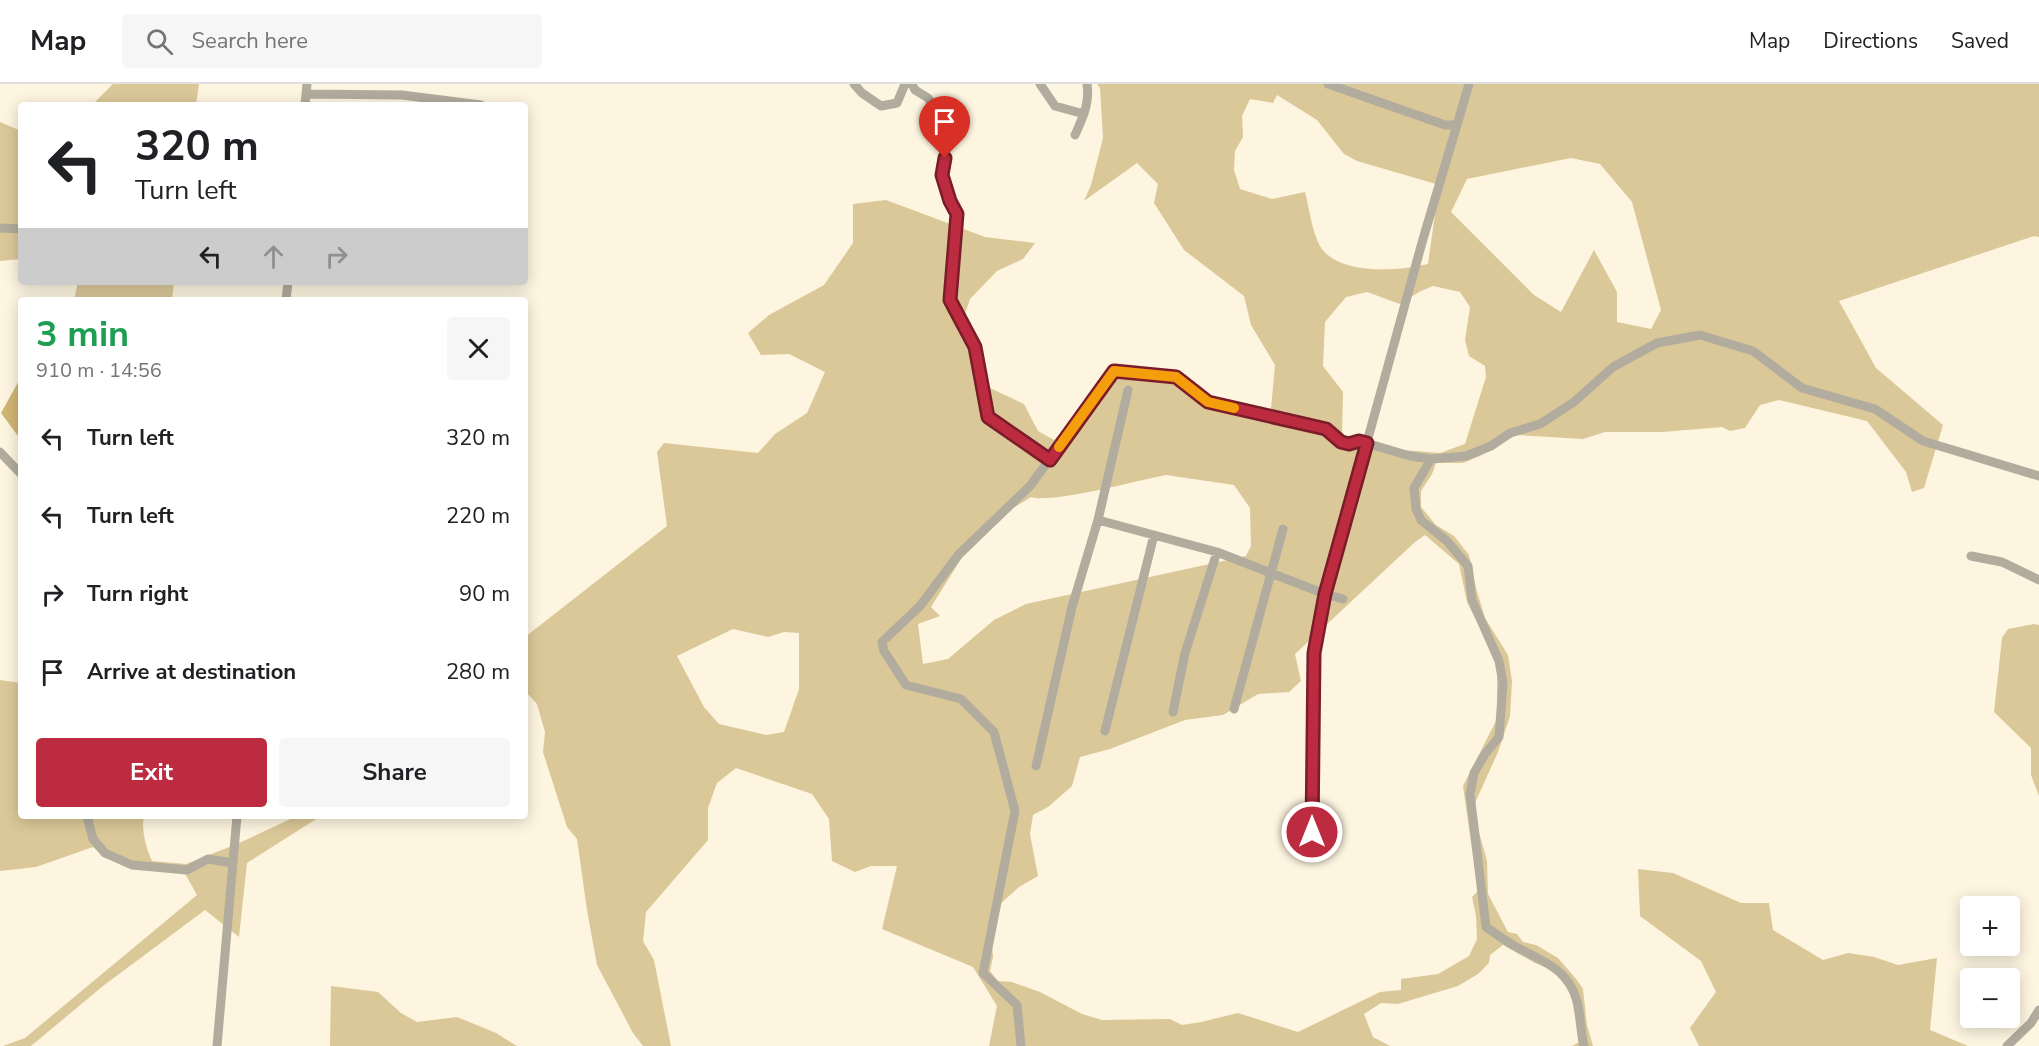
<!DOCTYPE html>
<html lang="en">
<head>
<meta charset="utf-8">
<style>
  :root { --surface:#fff; --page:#f6f6f6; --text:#202124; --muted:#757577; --line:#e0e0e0; --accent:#bc2b3f }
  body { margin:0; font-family:"Nunito Sans",sans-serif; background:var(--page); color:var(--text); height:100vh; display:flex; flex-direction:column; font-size:22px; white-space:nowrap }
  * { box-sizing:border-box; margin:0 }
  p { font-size:20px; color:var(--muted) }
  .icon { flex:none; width:33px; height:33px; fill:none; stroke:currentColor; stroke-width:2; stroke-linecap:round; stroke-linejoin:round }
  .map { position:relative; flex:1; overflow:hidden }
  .details { position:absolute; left:18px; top:213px; width:510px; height:522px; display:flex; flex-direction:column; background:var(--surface); border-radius:6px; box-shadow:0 3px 15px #0003 }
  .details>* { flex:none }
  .top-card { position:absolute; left:18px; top:18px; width:510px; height:183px; border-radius:6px; box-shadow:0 3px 15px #0003; background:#fff; color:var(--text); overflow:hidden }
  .tools { position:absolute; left:1960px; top:812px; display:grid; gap:12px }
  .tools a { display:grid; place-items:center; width:60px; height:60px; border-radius:6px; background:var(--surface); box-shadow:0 3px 15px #0003; font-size:30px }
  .pin { position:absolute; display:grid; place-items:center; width:51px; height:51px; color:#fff; margin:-62px -26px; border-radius:50% 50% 50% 0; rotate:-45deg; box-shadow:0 0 6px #0007 }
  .pin .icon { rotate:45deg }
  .me { position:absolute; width:66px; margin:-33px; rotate:0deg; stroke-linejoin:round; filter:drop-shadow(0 0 4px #0008) }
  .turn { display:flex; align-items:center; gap:21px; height:126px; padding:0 18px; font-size:27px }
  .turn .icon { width:78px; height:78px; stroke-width:2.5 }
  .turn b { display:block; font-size:42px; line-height:51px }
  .lanes { display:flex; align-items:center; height:57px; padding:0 18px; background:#0003; justify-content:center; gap:30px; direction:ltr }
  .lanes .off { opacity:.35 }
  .round { display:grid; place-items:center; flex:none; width:63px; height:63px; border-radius:6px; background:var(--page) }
  .summary { display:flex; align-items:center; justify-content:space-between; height:102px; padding:0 18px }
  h1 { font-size:36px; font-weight:700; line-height:45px; color:#1e9e55 }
  .primary-button { display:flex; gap:12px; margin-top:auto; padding:12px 18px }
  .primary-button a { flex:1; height:69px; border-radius:6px; background:var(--accent); color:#fff; font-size:24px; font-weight:700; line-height:69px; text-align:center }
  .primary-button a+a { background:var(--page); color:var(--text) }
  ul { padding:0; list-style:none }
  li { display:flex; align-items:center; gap:18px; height:78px; padding:0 18px }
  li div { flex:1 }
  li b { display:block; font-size:22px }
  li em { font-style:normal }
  header { display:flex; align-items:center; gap:36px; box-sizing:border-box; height:84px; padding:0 30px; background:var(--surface); border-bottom:2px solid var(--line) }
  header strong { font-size:28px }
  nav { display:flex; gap:33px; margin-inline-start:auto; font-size:21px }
  .search { width:420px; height:54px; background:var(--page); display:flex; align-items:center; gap:15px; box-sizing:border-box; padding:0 21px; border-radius:6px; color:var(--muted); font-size:22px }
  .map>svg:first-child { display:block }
</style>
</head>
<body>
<header>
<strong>Map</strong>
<div class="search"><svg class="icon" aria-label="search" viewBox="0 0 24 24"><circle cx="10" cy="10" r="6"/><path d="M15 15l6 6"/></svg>Search here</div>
<nav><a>Map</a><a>Directions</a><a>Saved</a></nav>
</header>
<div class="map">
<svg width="2039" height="962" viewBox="0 0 2039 962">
  <rect width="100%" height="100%" fill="#fdf5e0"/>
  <path fill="#dbc899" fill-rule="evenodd" d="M113 0H199L196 21H92Z
    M1097 0H2039V153L2034 152 1839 217 1876 284 1943 341 1924 404 1912 408 1906 388 1867 337 1779 316 1760 321 1745 344 1730 347 1722 343 1662 348H1605L1583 355 1516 351 1480 372 1463 379H1436L1432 390 1421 407V423L1436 441 1454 452 1469 471 1476 504 1485 534 1508 571 1512 597 1510 632 1498 668 1475 719 1479 748 1487 777 1488 810 1508 848 1517 850 1523 858 1536 861 1558 874 1577 896 1583 905 1587 941 1593 962H1572L1579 958 1571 909 1555 887 1535 879 1503 861 1490 871 1489 879 1478 890 1458 902 1398 920 1381 919 1364 930 1373 953 1390 962H989L997 922 973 883 882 845 897 782H871L855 788 832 777 829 735 812 710 736 684 717 699 708 724V756L646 828 643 857 654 876 671 962H643L633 949 597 881 587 826 577 755 567 743 543 668 545 648 537 620 525 607V553L667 442 657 368 664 359 758 369 775 350 807 329 825 288 789 270 761 271 748 249 769 231 824 201 853 159V120L886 116 985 153 1035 159 1023 175 997 187 970 215 965 230 980 260 988 303 1024 320 1038 347 1054 356 1073 337 1093 307 1115 281 1169 287 1219 316 1268 327 1271 325 1275 281 1251 241 1244 212 1184 166 1154 119 1158 100 1137 79 1084 117 1091 101 1103 54 1100 4ZM1277 11 1317 36 1344 70 1357 77 1436 100 1438 108 1428 180C1399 187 1338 192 1320 162 1312 148 1309 123 1305 108L1272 115 1240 105 1234 86 1235 67 1243 53 1242 32 1250 15 1273 19ZM1571 74 1600 80 1632 118 1661 226 1651 245 1617 238V208L1594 166 1561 228 1534 211 1451 128 1467 95ZM1433 202 1460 208 1470 223 1465 256 1469 272 1485 282 1486 293 1465 360 1440 369 1403 366 1365 354 1347 355 1342 350 1343 308 1323 282 1325 238 1346 213 1367 208 1400 220 1419 208ZM1166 391 1234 401 1250 424 1251 462 1246 472 1026 520 994 536 948 575 923 580 918 540 940 532 931 523 961 475 1013 424 1031 413C1052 420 1139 396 1166 391ZM1425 451 1459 480 1467 518 1497 578V635L1463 702 1478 807 1472 813 1476 832 1477 855 1469 872 1438 890 1401 895V906L1380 908 1298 948 1238 929 1201 938 1182 941 1170 935 1102 936 1082 930 1040 908 1012 898 998 897 990 887 993 873 992 860 999 821 1019 803 1038 792 1030 750 1033 731 1048 723 1072 702 1080 673 1110 665 1185 636 1223 631 1258 610 1289 608 1301 597 1295 570 1415 458ZM733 545 768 553 784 548 799 549V605L784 648 766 651 719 640 704 623 677 572Z
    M0 38 21 47V175L0 177Z
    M78 198H174L172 216H74Z
    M2034 540 2039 541V712L2031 691V664L1994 628 2002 554 2008 545Z
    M0 596 21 599V732H144C141 746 146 764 152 777L186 780 237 760 297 732H321L247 779 239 853 205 826 103 902 31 962H3L25 954 197 811 184 788 109 774 93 763 36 783 0 787Z
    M1638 785 1673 789 1741 819H1769L1773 846 1823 876 1848 869 1874 873 1898 881 1937 874 1930 946 1968 962H1699L1690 944 1716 908 1701 877 1640 832Z
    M331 902 378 908 401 929 417 938 457 933 496 949 517 962H330Z"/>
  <path fill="#d0b673" d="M21 293V356L1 329Z"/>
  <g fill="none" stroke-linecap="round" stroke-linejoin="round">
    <path stroke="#b1ac9d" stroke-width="9" d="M854 0 862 9 881 22 897 19 905 0
      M912 0 915 6 928 14 939 29 946 48 942 91 950 117 957 130 950 216 975 263 988 333 1050 376
      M1040 0 1055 22 1084 30
      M1328 0 1445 41H1457L1469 0
      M306 10 402 11 481 21
      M305 21 307 0
      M1075 51C1083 33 1090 19 1087 0
      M0 144 21 145
      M286 216 288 198
      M0 368 21 390
      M1431 375 1414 404 1416 425 1421 436 1447 457 1468 482 1472 516 1499 577 1503 599 1499 653 1485 670 1474 689 1470 710 1486 843C1495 849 1504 856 1513 861 1540 877 1567 882 1577 917 1581 931 1580 947 1584 962
      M1098 436 1217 468 1325 510 1343 515
      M1971 472 2002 478 2039 496
      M1234 625 1283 445
      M1173 628 1185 569 1217 468
      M1105 647 1154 451
      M1036 682 1072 523 1098 436 1128 306
      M87 732 93 755 105 769 132 781 187 786 208 775 233 779
      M1312 748 1314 569 1325 510 1423 155 1457 41
      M217 962 237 732
      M1021 962 1017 921 983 889 1015 727 994 648 961 615 906 601 884 567 882 558 920 522 959 470 1030 402 1114 287 1176 293 1208 318 1326 345 1341 358 1349 360 1359 357 1410 372 1431 375 1466 372 1491 362 1510 349 1540 340 1574 318 1613 283 1657 259 1700 251 1753 267 1802 304 1875 325 1923 357 2039 392
      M2007 962 2031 939 2039 926"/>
  </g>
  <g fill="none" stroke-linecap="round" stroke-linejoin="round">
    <defs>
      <path id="route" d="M945 74 942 91 950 117 957 130 950 216 975 263 988 333 1050 376 1114 287 1176 293 1208 318 1326 345 1341 358 1349 360 1359 357 1367 359 1325 510 1314 569 1312 748"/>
    </defs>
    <use href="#route" stroke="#7a1c29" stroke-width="15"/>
    <use href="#route" stroke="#bc2b3f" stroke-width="10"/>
    <path stroke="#f59e0b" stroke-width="10" d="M1059 363 1114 287 1176 293 1208 318 1234 324"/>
  </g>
</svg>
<div class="tools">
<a>+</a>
<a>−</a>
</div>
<div class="pin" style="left:945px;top:74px;background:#d93025"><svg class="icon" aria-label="arrive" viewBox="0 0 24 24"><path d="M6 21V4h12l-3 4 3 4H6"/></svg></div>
<svg class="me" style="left:1312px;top:748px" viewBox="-20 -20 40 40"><circle r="17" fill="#bc2b3f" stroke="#fff" stroke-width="3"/><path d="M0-11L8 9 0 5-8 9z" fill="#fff"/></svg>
<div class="top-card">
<div class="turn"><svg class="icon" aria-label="left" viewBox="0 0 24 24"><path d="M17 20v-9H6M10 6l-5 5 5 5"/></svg><div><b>320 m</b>Turn left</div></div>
<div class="lanes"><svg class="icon" aria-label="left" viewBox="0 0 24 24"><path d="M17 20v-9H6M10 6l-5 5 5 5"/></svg><svg class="icon off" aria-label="ahead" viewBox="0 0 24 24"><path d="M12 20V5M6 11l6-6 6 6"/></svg><svg class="icon off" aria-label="right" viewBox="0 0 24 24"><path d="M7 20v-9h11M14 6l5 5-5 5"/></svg></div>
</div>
<section class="details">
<div class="summary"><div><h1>3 min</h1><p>910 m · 14:56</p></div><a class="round"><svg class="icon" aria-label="close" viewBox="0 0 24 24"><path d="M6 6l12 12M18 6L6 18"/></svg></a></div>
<ul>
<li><svg class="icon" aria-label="left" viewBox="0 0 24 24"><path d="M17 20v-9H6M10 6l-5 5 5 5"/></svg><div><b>Turn left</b></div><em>320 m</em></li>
<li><svg class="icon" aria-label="left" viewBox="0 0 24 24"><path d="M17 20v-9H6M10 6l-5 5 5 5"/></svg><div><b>Turn left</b></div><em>220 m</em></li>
<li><svg class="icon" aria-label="right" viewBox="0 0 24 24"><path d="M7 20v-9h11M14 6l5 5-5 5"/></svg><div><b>Turn right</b></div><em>90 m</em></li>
<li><svg class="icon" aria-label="arrive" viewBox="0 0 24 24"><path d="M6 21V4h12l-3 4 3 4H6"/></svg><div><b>Arrive at destination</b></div><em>280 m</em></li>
</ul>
<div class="primary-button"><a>Exit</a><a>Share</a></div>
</section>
</div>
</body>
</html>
